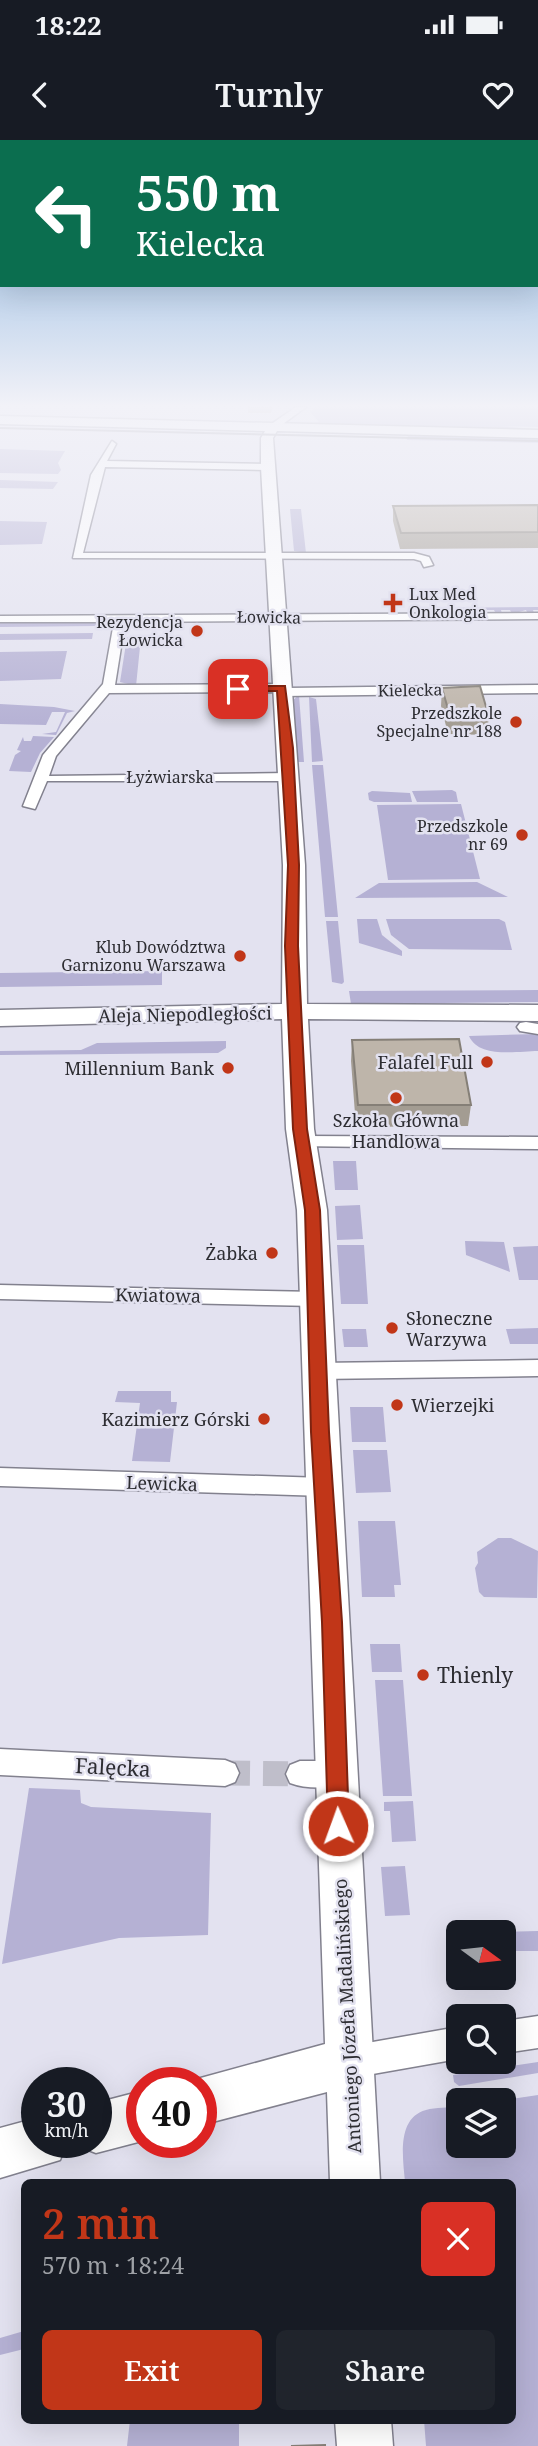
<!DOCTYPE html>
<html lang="en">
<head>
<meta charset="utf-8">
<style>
  :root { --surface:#171b24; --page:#20242c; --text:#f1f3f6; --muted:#9ea1a6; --accent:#c13618 }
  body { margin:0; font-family:"Noto Serif",serif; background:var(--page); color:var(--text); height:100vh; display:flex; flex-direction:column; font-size:26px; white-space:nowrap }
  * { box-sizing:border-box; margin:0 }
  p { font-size:23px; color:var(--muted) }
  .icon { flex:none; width:38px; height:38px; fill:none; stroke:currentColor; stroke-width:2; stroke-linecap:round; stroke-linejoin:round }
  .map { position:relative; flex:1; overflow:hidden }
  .drawer { position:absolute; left:21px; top:2039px; width:495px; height:245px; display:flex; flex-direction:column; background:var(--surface); border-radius:10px; box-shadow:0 7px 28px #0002 }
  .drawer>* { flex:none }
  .hud { position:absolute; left:0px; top:0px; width:539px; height:147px; box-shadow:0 7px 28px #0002; background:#0b6e4f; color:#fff; overflow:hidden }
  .needle { width:46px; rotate:105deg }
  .tools { position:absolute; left:446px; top:1780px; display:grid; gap:14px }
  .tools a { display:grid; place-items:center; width:70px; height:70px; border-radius:10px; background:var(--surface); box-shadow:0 7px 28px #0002; font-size:35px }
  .speed { position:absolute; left:21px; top:1927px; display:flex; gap:14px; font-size:35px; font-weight:700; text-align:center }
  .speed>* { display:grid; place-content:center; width:91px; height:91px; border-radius:50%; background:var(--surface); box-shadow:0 7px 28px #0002; line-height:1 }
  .speed small { font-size:18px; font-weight:400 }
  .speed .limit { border:10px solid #d22; background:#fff; color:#111 }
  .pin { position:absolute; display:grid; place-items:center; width:60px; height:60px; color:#fff; margin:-30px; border-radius:14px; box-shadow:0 4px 10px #0006 }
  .me { position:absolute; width:77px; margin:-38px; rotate:358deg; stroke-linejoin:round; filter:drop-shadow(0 0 5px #0008) }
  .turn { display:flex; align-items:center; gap:24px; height:147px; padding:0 21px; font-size:32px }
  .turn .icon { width:91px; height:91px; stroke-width:2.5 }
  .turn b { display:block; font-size:49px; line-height:60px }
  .round { display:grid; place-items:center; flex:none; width:74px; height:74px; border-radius:10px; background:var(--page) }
  .headline { display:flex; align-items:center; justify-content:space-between; height:119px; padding:0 21px }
  h1 { font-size:42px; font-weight:600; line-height:52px; color:var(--accent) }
  .primary-button { display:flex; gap:14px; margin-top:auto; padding:14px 21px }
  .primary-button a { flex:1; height:80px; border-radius:10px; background:var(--accent); color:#fff; font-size:28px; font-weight:600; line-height:80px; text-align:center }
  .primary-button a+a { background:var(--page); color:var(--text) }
  .status { display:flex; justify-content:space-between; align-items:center; height:49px; padding:0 35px; background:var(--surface); direction:ltr }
  .status svg { height:19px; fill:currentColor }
  header { display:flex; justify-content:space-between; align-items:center; height:91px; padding:0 21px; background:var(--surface); font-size:32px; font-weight:600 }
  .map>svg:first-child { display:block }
</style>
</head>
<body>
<div class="status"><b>18:22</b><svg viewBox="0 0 49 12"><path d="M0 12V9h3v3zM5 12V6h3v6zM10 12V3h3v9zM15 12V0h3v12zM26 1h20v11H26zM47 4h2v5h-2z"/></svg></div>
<header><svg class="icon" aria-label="back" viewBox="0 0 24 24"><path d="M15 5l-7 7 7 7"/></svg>Turnly<svg class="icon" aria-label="heart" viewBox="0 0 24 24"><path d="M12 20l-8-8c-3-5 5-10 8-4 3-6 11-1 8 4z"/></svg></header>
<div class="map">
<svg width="538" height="2306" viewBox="0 0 538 2306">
  <rect width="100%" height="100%" fill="#e3e2f0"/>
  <path fill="#b5b1d4" d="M315 267H538V287L500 286 538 289 307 283 319 282 310 272Z
    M408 294 538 296V303L407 300Z
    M0 309 64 311H65L58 323 61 330 58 334 0 333Z
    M0 340 58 342 53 349 0 348Z
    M290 369H301L306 413 294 411Z
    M0 381 47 382 42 404 0 405Z
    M538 467V470H533L534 473 528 474 526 470 512 474 510 470H501L502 474H496L494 470H485L486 474H479L478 470H469V474L453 470 454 474 433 472 430 468Z
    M110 481 112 483H97V486L0 487V482Z
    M93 493 92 499 0 500V494Z
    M127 497H141L136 546 120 542Z
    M67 511 61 539 0 541V512Z
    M299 555 304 622H297L293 560Z
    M309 557 316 559 323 621 312 622Z
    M0 564 54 567 75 571 67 573 56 595 42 594 56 592 65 572H52L46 585 0 584Z
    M33 596 54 597 40 613 31 632 9 631 15 615 21 611 17 610 23 597 24 601H31Z
    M312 625H323L338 777H325Z
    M452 650 456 652 458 662H417L412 651Z
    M372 651 410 653 412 662H374L369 660 368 653Z
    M461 664 480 739 388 740 377 665Z
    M477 742 508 757 355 758 379 743Z
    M357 779H377L382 795 402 811V816L359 803Z
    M386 779H499L505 782 512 810 409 809 391 795Z
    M326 781H338L344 842 342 844 332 842Z
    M162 831V845L0 847V833Z
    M538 850V862L351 864 349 851Z
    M538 894V911C518 911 479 919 469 896Z
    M226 901V908L218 913 0 915V911L81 910 97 903Z
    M333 1021H356L358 1050H335Z
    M360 1065 363 1099 337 1100 335 1066Z
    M465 1101 504 1102 510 1132 466 1115Z
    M337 1105H364L368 1164H341Z
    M538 1106V1140H519L513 1107Z
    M538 1188V1204H510L506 1189Z
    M342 1189H366L368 1207H344Z
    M118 1251H171V1262H177L170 1322 132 1321 140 1263 115 1262Z
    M350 1267H383L386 1302H352Z
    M353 1310H387L391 1352 356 1353Z
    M358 1381H395L401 1445H394L395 1457H362Z
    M498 1398H511L538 1411 537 1458 484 1457 479 1452 475 1428 478 1423 477 1412Z
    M370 1504H400L402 1532H372Z
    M375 1540H403L412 1656H383Z
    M29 1648 80 1650 81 1663 91 1667 211 1673 208 1795 119 1798 2 1824Z
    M413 1661 416 1701 392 1702 390 1671H384V1662Z
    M405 1726 410 1775 385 1776 381 1727Z
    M538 1791V1811H506L504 1792H497Z
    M538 1922V1933L459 1946 454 1942 453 1935Z
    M538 1955V2306H426L424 2280H513V2042H405C403 2019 396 1978 426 1970 436 1967 448 1968 458 1967V2006H504V1960Z
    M24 2191V2209L0 2215V2198Z
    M130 2280H239V2306H127Z"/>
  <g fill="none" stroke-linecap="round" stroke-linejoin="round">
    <path stroke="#bfbeca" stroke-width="25" stroke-dasharray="25 13" stroke-linecap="butt" d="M225 1633 300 1634"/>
    <defs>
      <path id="street" d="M296 267H306L276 289H270V285Z
        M112 301 116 304 107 321 268 324 273 327 268 330 105 327 83 413H414L429 417 433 425 424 427 421 421 414 419 73 418 91 335Z
        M538 473V479L125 482 115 545 282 544 288 548 538 545V553L282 556 276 552 109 553 56 616 49 636 289 633 296 637 289 641H47L35 669 23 666 43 615 103 544 114 482H0V476Z
        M526 882 538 884V894L520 891 517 887 520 883Z
        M302 996 538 997V1009L295 1006 293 1002Z
        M0 1145 316 1152 323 1154 327 1159 323 1164 316 1166 0 1159Z
        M538 1220V1236L317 1239 309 1237 306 1231 309 1225 317 1223Z
        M0 1328 324 1338 332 1340 336 1347 332 1354 324 1356 0 1346Z
        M0 1609 225 1620 235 1624 239 1633 235 1642 225 1646 0 1635Z
        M300 1621H336L346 1625 350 1634 346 1643C330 1649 306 1649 290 1643L286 1634 290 1625Z
        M538 1876V1908L504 1913V1881Z
        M458 1887V1919L350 1938 339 1933 334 1922 339 1911 350 1906Z"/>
      <path id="secondary" d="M0 276 538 290V298L277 291 273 298 305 725 307 864 538 865V881L308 879 314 989 327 1070 380 2042H330L327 1952 201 1985V1942H186L325 1904 297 1070 286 989 282 879 0 886V870L282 864 283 725 261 327V298L265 291 0 284Z
        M142 1951V2001L96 2013 78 2006 77 2002H96V1963Z
        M37 1978V2002H67L60 2020 0 2038V1988Z
        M335 2280H391L393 2306H337Z"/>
    </defs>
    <use href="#street" stroke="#82818e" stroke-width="3"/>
    <use href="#secondary" stroke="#82818e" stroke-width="3"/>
    <use href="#street" fill="#fff" fill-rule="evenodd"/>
    <use href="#secondary" fill="#fff" fill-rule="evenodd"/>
    <path stroke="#797881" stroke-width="2" d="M0 288 538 301"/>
  </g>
  <path fill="#a39c92" d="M248 267H273L271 273H248Z
    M538 365V408L400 409 393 381V366Z
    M442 548 489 577 487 595 448 594 441 566Z
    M352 900 471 965 468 986 356 987 351 921Z"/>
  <path fill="#beb5aa" stroke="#857f77" stroke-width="2" d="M538 365V392L401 393 393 366Z
    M480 546 489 577 450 576 442 548Z
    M459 899 471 965H358L352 900Z
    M325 2305V2306H291Z"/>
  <linearGradient id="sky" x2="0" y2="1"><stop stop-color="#7eacdc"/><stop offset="0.45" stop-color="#f2f2f8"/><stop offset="1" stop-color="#f2f2f8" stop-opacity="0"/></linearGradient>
  <rect width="538" height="590" fill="url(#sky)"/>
  <path fill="#c13618" stroke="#7d2310" stroke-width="2" d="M238 546H285L293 608 299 725 298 806 307 989 320 1070 329 1292 342 1482 349 1686 346 1693 338 1696 331 1693 328 1686 322 1482 311 1292 305 1070 293 989 285 806 288 725 277 551H234Z"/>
  <g fill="#c13618" stroke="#e3e2f0" stroke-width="2.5">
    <path d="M389.5 452.5h7v7h7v7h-7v7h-7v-7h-7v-7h7z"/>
    <circle cx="197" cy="491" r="7"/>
    <circle cx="516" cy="582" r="7"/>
    <circle cx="522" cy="695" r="7"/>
    <circle cx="240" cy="816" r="7"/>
    <circle cx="487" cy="922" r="7"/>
    <circle cx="228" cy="928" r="7"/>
    <circle cx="396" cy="958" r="7"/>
    <circle cx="272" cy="1113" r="7"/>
    <circle cx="392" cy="1188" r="7"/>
    <circle cx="397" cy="1265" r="7"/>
    <circle cx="264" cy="1279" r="7"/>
    <circle cx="423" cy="1535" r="7"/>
  </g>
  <g text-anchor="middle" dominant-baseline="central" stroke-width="5" stroke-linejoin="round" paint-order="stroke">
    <g font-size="16" fill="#2d2d32" stroke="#e3e2f0" text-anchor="end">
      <text x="409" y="454" text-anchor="start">Lux Med<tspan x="409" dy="18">Onkologia</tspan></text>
      <text x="183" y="482">Rezydencja<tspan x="183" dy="18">Łowicka</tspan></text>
      <text x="502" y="573">Przedszkole<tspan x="502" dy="18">Specjalne nr 188</tspan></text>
      <text x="508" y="686">Przedszkole<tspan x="508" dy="18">nr 69</tspan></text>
      <text x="226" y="807">Klub Dowództwa<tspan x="226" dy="18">Garnizonu Warszawa</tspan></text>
    </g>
    <g font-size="16" fill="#2d2d32" stroke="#e3e2f0">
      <text transform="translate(269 477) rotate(1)">Łowicka</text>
      <text transform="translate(410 550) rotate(-1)">Kielecka</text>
      <text x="170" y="637">Łyżwiarska</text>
    </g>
    <g font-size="18" fill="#2d2d32" stroke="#e3e2f0">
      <text transform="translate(185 874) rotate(-1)">Aleja Niepodległości</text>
      <text transform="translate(158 1155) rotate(1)">Kwiatowa</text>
      <text transform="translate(162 1343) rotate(2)">Lewicka</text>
      <text transform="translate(347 1876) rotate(-93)">Antoniego Józefa Madalińskiego</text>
    </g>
    <g font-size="18" fill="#2d2d32" stroke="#e3e2f0" text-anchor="end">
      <text x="473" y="922">Falafel Full</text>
      <text x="214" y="928">Millennium Bank</text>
      <text x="396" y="980" text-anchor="middle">Szkoła Główna<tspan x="396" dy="21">Handlowa</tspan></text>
      <text x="258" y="1113">Żabka</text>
      <text x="406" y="1178" text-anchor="start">Słoneczne<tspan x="406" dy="21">Warzywa</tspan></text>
      <text x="411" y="1265" text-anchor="start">Wierzejki</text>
      <text x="250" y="1279">Kazimierz Górski</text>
    </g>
    <g font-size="21" fill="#2d2d32" stroke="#e3e2f0" text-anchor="start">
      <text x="437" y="1535">Thienly</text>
    </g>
    <g font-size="21" fill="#2d2d32" stroke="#e3e2f0">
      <text transform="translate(113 1627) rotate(3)">Falęcka</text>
    </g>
  </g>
</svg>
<div class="tools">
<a><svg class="needle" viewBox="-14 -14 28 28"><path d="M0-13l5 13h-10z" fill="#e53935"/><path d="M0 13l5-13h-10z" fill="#9ea1a6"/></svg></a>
<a><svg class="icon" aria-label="search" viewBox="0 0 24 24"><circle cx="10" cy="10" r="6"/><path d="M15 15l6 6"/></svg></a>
<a><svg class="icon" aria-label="layers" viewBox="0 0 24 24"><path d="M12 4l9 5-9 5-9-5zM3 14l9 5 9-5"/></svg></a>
</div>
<div class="speed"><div>30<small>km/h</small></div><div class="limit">40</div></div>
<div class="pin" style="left:238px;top:549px;background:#d93025"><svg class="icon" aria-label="arrive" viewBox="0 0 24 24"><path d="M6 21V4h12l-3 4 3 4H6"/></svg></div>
<svg class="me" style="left:338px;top:1686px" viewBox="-20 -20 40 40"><circle r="17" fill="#c13618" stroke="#fff" stroke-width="3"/><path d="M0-11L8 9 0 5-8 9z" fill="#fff"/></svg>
<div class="hud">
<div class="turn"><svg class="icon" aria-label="left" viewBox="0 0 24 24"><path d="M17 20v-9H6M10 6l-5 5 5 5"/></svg><div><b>550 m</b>Kielecka</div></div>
</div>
<section class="drawer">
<div class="headline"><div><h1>2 min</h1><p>570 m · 18:24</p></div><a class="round" style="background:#d93025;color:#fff"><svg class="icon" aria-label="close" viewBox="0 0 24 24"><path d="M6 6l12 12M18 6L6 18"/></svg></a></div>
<div class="primary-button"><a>Exit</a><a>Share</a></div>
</section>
</div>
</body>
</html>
